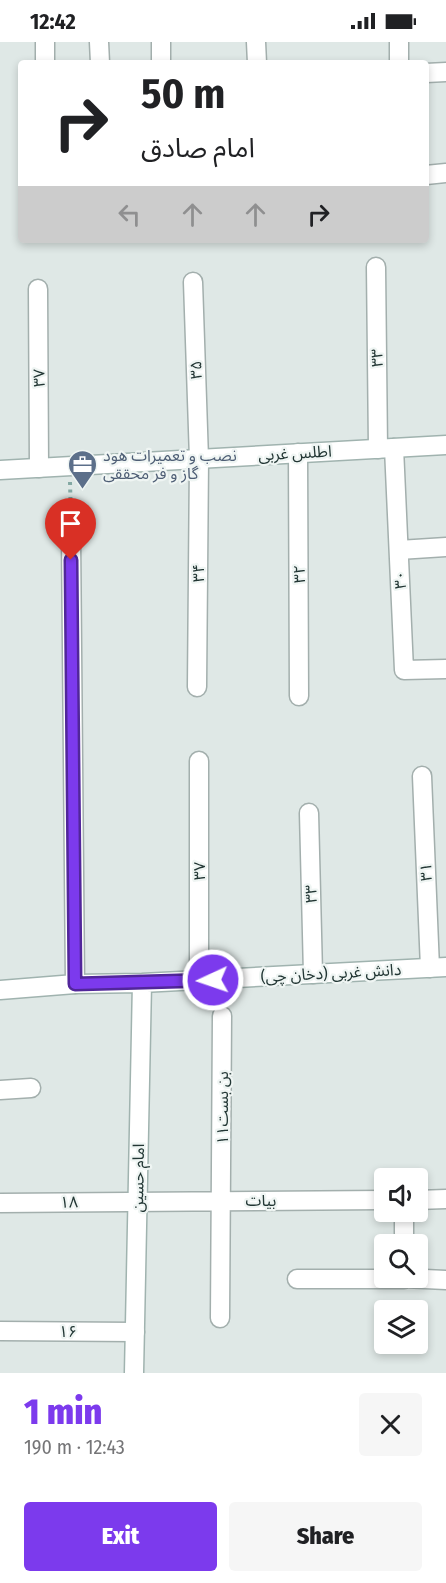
<!DOCTYPE html>
<html lang="en">
<head>
<meta charset="utf-8">
<style>
  :root { --surface:#fff; --page:#f6f6f6; --text:#202124; --muted:#757577; --accent:#7c3aed }
  body { margin:0; font-family:"Fira Sans Condensed","Noto Sans Arabic",sans-serif; background:var(--page); color:var(--text); height:100vh; display:flex; flex-direction:column; font-size:22px; white-space:nowrap }
  * { box-sizing:border-box; margin:0 }
  p { font-size:20px; color:var(--muted) }
  .icon { flex:none; width:33px; height:33px; fill:none; stroke:currentColor; stroke-width:2; stroke-linecap:round; stroke-linejoin:round }
  .map { position:relative; height:1331px; overflow:hidden }
  .drawer { display:flex; flex-direction:column; background:var(--surface); flex:1 }
  .drawer>* { flex:none }
  .banner { position:absolute; left:18px; top:18px; width:411px; height:183px; border-radius:6px; box-shadow:0 3px 9px #0003; background:#fff; color:var(--text); overflow:hidden }
  .fabs { position:absolute; left:374px; top:1126px; display:grid; gap:12px }
  .fabs a { display:grid; place-items:center; width:54px; height:54px; border-radius:6px; background:var(--surface); box-shadow:0 3px 9px #0003; font-size:30px }
  .pin { position:absolute; display:grid; place-items:center; width:51px; height:51px; color:#fff; margin:-62px -26px; border-radius:50% 50% 50% 0; rotate:-45deg; box-shadow:0 0 6px #0007 }
  .pin .icon { rotate:45deg }
  .me { position:absolute; width:66px; margin:-33px; rotate:267deg; stroke-linejoin:round; filter:drop-shadow(0 0 4px #0008) }
  .turn { display:flex; align-items:center; gap:21px; height:126px; padding:0 24px; font-size:27px }
  .turn .icon { width:78px; height:78px; stroke-width:2.5 }
  .turn b { display:block; font-size:42px; line-height:51px }
  .lanes { display:flex; align-items:center; height:57px; padding:0 24px; background:#0003; justify-content:center; gap:30px; direction:ltr }
  .lanes .off { opacity:.35 }
  .round { display:grid; place-items:center; flex:none; width:63px; height:63px; border-radius:6px; background:var(--page) }
  .summary { display:flex; align-items:center; justify-content:space-between; height:102px; padding:0 24px }
  h1 { font-size:36px; font-weight:800; line-height:45px; color:var(--accent) }
  .cta { display:flex; gap:12px; margin-top:auto; padding:12px 24px }
  .cta a { flex:1; height:69px; border-radius:6px; background:var(--accent); color:#fff; font-size:24px; font-weight:800; line-height:69px; text-align:center }
  .cta a+a { background:var(--page); color:var(--text) }
  .status { display:flex; justify-content:space-between; align-items:center; height:42px; padding:0 30px; background:var(--surface); direction:ltr }
  .status svg { height:16px; fill:currentColor }
  .map>svg:first-child { display:block }
</style>
</head>
<body>
<div class="status"><b>12:42</b><svg viewBox="0 0 49 12"><path d="M0 12V9h3v3zM5 12V6h3v6zM10 12V3h3v9zM15 12V0h3v12zM26 1h20v11H26zM47 4h2v5h-2z"/></svg></div>
<div class="map">
<svg width="446" height="1331" viewBox="0 0 446 1331">
  <rect width="100%" height="100%" fill="#dfe8e6"/>
  <g fill="none" stroke-linecap="round" stroke-linejoin="round">
    <defs>
      <path id="street" d="M99 0 100 21
        M161 0V21
        M256 0 257 21
        M45 21V0
        M399 21V0
        M426 31 446 30
        M426 133 446 131
        M376 225 378 407
        M193 240 199 417 197 645
        M38 247 39 426
        M394 406 404 628 446 627
        M298 411 299 654
        M71 494 75 942
        M399 508 446 505
        M422 734 430 926
        M309 771 313 932
        M199 938V719
        M0 1048 31 1046
        M417 1158 446 1157
        M0 1161 384 1158
        M404 1170V1203
        M404 1236 446 1238
        M297 1237H404
        M220 1276 222 974
        M0 1289 135 1290"/>
      <path id="secondary" d="M0 428 446 403
        M0 948 75 942 142 941 446 925
        M134 1331 142 941"/>
    </defs>
    <use href="#street" stroke="#a3afad" stroke-width="21"/>
    <use href="#secondary" stroke="#a0b3af" stroke-width="21"/>
    <path stroke="#83a8a3" stroke-width="4" stroke-dasharray="3 4.5" stroke-linecap="butt" d="M70 440 71 477"/>
    <use href="#street" stroke="#fff" stroke-width="18"/>
    <use href="#secondary" stroke="#fff" stroke-width="18"/>
  </g>
  <g fill="none" stroke-linecap="round" stroke-linejoin="round">
    <defs>
      <path id="route" d="M71 518 75 942 213 938"/>
    </defs>
    <use href="#route" stroke="#51269a" stroke-width="15"/>
    <use href="#route" stroke="#7c3aed" stroke-width="10"/>
  </g>
  <defs>
    <symbol id="office-pin" viewBox="-11 -11 22 30"><path d="M0 17L-7.5 6A9.5 9.5 0 1 1 7.5 6Z" fill="#5c6f8a" stroke="#eff5f3"/><path d="M-6-3h4V-5.5h4V-3h4V5H-6ZM-1-4.5V-3h2v-1.5ZM-6 0V1H6V0Z" fill="#fff"/></symbol>
  </defs>
  <g fill-rule="evenodd">
    <use href="#office-pin" x="66" y="406" width="33" height="45"/>
  </g>
  <g text-anchor="middle" dominant-baseline="central" stroke-width="4.5" stroke-linejoin="round" paint-order="stroke">
    <g font-size="16" fill="#223634" stroke="#eff5f3">
      <text transform="translate(377 316) rotate(-91)">۳۳</text>
      <text transform="translate(196 328) rotate(-92)">۳۵</text>
      <text transform="translate(39 336) rotate(-91)">۳۷</text>
      <text transform="translate(295 411) rotate(-3)">اطلس غربی</text>
      <text transform="translate(198 531) rotate(-90)">۳۴</text>
      <text transform="translate(299 532) rotate(-90)">۳۲</text>
      <text transform="translate(400 538) rotate(-93)">۳۰</text>
      <text transform="translate(199 829) rotate(-90)">۳۷</text>
      <text transform="translate(426 830) rotate(-92)">۳۱</text>
      <text transform="translate(311 852) rotate(-91)">۳۳</text>
      <text transform="translate(331 931) rotate(-3)">دانش غربی (دخان چی)</text>
      <text transform="translate(222 1066) rotate(-90)">بن بست۱۱</text>
      <text transform="translate(138 1136) rotate(-89)">امام حسین</text>
      <text x="261" y="1158">بیات</text>
      <text transform="translate(69 1160) rotate(-1)">۱۸</text>
      <text x="68" y="1289">۱۶</text>
    </g>
    <g font-size="16" fill="#4e5e75" stroke="#eff5f3" text-anchor="start">
      <text x="103" y="413">نصب و تعمیرات هود<tspan x="103" dy="18">گاز و فر محققی</tspan></text>
    </g>
  </g>
</svg>
<div class="fabs">
<a><svg class="icon" aria-label="sound" viewBox="0 0 24 24"><path d="M4 9h4l5-4v14l-5-4H4zM17 9q2 3 0 6"/></svg></a>
<a><svg class="icon" aria-label="search" viewBox="0 0 24 24"><circle cx="10" cy="10" r="6"/><path d="M15 15l6 6"/></svg></a>
<a><svg class="icon" aria-label="layers" viewBox="0 0 24 24"><path d="M12 4l9 5-9 5-9-5zM3 14l9 5 9-5"/></svg></a>
</div>
<div class="pin" style="left:71px;top:518px;background:#d93025"><svg class="icon" aria-label="arrive" viewBox="0 0 24 24"><path d="M6 21V4h12l-3 4 3 4H6"/></svg></div>
<svg class="me" style="left:213px;top:938px" viewBox="-20 -20 40 40"><circle r="17" fill="#7c3aed" stroke="#fff" stroke-width="3"/><path d="M0-11L8 9 0 5-8 9z" fill="#fff"/></svg>
<div class="banner">
<div class="turn"><svg class="icon" aria-label="right" viewBox="0 0 24 24"><path d="M7 20v-9h11M14 6l5 5-5 5"/></svg><div><b>50 m</b>امام صادق</div></div>
<div class="lanes"><svg class="icon off" aria-label="left" viewBox="0 0 24 24"><path d="M17 20v-9H6M10 6l-5 5 5 5"/></svg><svg class="icon off" aria-label="ahead" viewBox="0 0 24 24"><path d="M12 20V5M6 11l6-6 6 6"/></svg><svg class="icon off" aria-label="ahead" viewBox="0 0 24 24"><path d="M12 20V5M6 11l6-6 6 6"/></svg><svg class="icon" aria-label="right" viewBox="0 0 24 24"><path d="M7 20v-9h11M14 6l5 5-5 5"/></svg></div>
</div>
</div>
<section class="drawer">
<div class="summary"><div><h1>1 min</h1><p>190 m · 12:43</p></div><a class="round"><svg class="icon" aria-label="close" viewBox="0 0 24 24"><path d="M6 6l12 12M18 6L6 18"/></svg></a></div>
<div class="cta"><a>Exit</a><a>Share</a></div>
</section>
</body>
</html>
